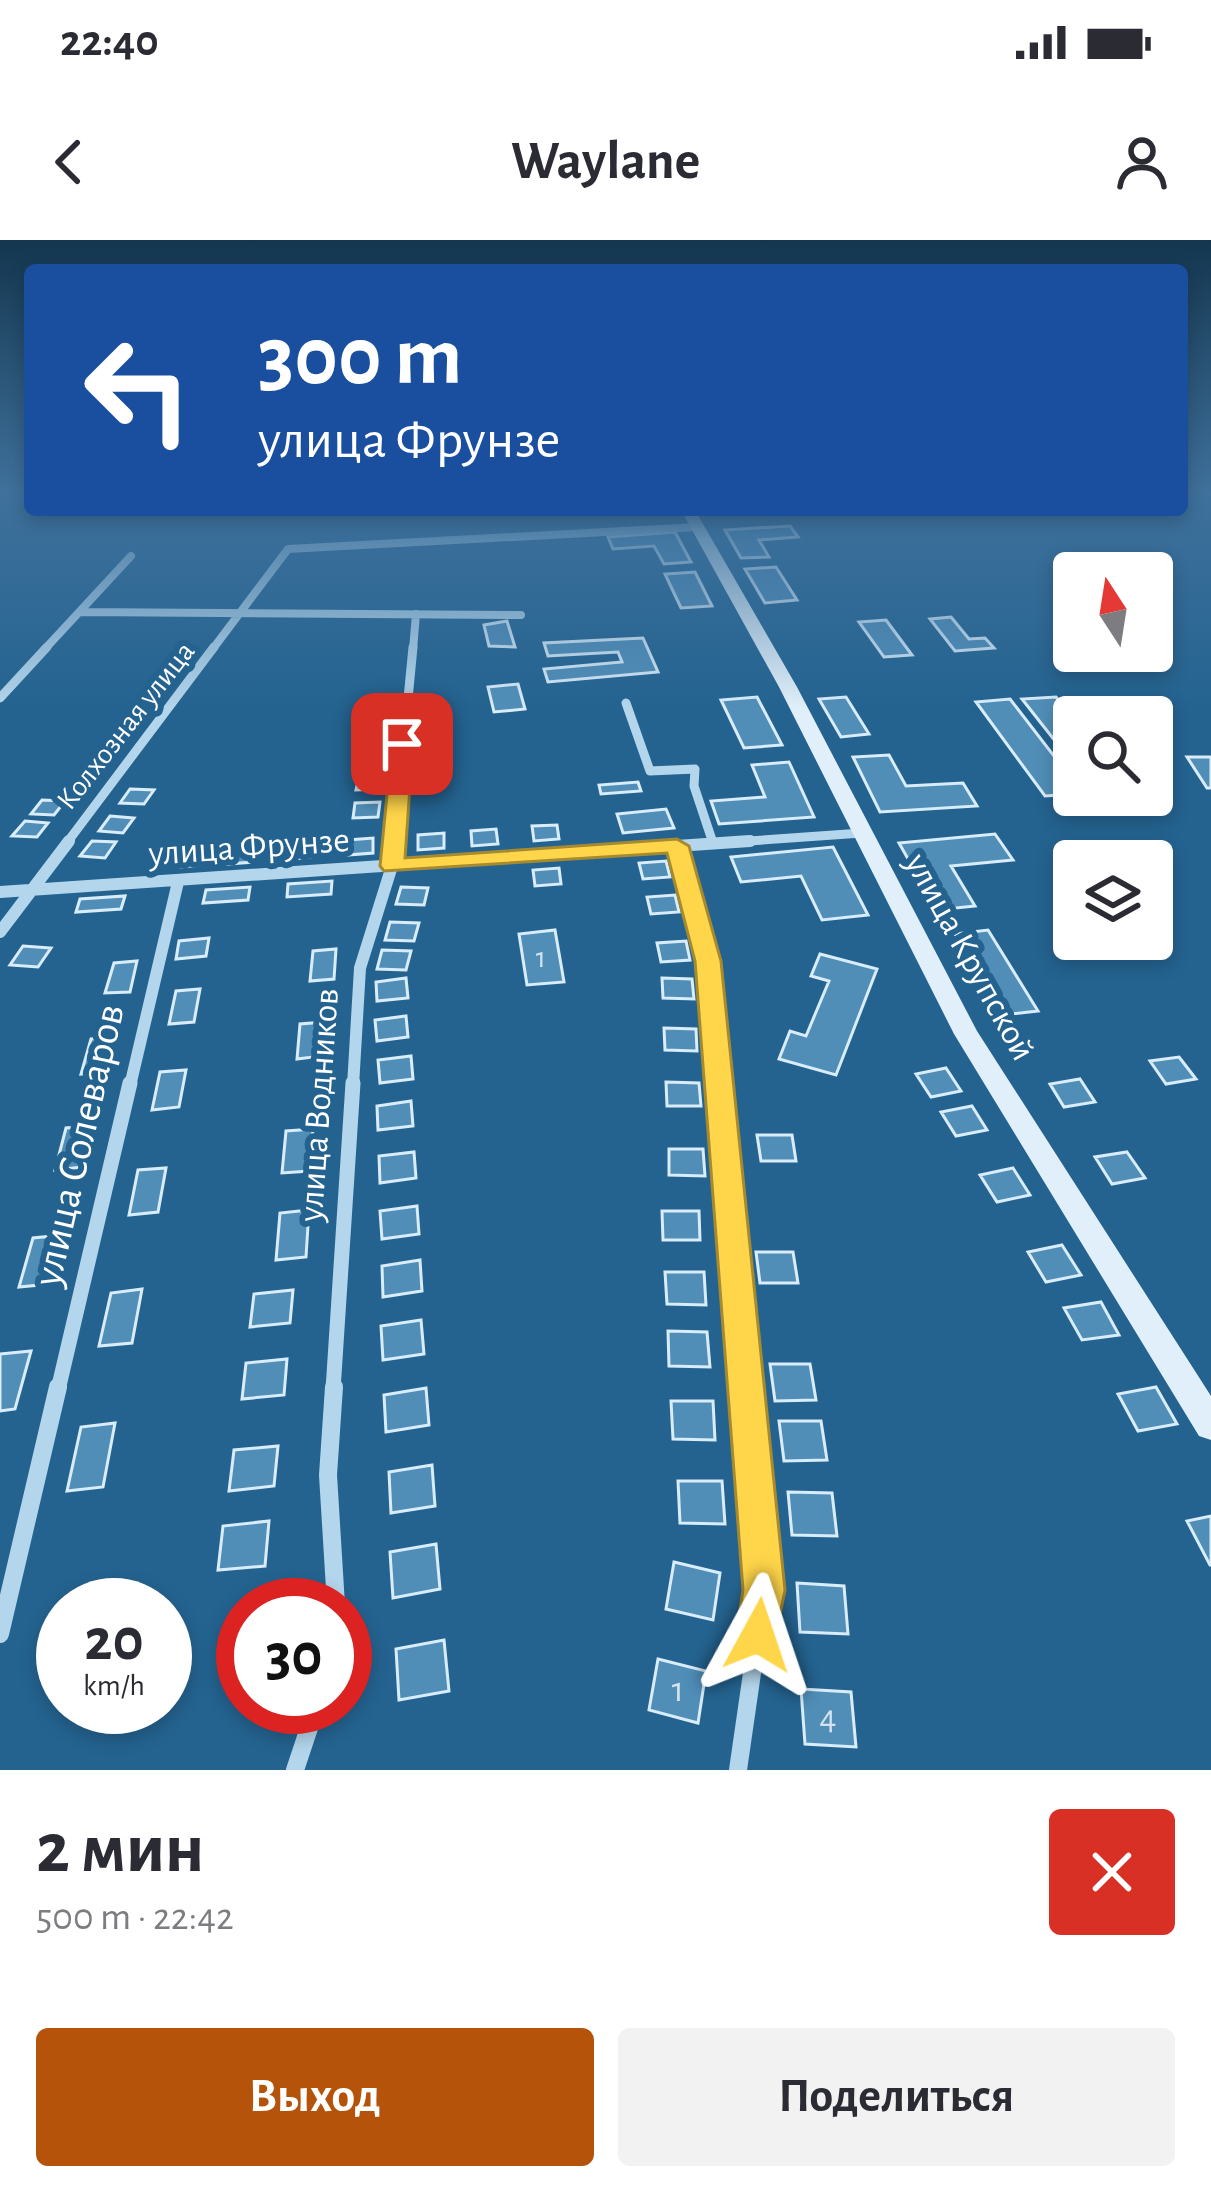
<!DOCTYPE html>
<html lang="ru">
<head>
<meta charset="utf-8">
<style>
  :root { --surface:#fff; --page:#f2f2f3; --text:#2b2b33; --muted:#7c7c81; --accent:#b45309 }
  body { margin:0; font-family:"Alegreya Sans",sans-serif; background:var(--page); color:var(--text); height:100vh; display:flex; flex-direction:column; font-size:45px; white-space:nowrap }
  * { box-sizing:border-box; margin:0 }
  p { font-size:39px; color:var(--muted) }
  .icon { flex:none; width:66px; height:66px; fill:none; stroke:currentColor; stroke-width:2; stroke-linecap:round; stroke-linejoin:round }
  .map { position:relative; height:1530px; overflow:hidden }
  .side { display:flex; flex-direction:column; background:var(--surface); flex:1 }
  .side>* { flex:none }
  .hud { position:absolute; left:24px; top:24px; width:1164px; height:252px; border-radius:12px; box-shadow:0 6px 18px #0003; background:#1a4fa0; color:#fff; overflow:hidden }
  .needle { width:78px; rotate:348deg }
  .fabs { position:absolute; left:1053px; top:312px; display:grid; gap:24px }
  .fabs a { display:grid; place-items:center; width:120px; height:120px; border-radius:12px; background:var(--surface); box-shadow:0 6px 18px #0003; font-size:60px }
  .speed { position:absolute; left:36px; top:1338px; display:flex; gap:24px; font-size:60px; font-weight:700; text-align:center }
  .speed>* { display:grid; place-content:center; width:156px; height:156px; border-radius:50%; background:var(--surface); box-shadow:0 6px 18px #0003; line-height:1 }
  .speed small { font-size:30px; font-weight:400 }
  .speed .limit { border:18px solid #d22; background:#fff; color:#111 }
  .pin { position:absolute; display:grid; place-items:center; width:102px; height:102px; color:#fff; margin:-51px; border-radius:24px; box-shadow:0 6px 18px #0006 }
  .me { position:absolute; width:132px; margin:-66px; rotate:5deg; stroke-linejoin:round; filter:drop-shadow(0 0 9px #0008) }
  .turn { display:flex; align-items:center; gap:42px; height:252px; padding:0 36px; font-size:54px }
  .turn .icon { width:156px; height:156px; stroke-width:2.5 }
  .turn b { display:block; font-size:84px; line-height:102px }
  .round { display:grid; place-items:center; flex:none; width:126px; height:126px; border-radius:12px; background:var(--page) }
  .headline { display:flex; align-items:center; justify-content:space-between; height:204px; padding:0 36px }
  h1 { font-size:72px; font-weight:600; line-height:90px }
  .action { display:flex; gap:24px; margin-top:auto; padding:24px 36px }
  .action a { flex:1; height:138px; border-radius:12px; background:var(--accent); color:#fff; font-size:48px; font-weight:600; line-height:138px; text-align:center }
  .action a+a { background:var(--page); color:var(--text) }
  .status { display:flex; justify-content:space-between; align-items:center; height:84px; padding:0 60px; background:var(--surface); direction:ltr }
  .status svg { height:33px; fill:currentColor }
  header { display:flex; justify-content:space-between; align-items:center; height:156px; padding:0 36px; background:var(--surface); font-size:54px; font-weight:600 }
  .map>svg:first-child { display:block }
</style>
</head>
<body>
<div class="status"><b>22:40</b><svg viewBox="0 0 49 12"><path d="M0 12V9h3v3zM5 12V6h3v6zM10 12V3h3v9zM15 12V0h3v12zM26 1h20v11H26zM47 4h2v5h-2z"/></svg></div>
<header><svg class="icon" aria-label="back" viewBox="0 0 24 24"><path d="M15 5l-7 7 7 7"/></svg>Waylane<svg class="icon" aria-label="person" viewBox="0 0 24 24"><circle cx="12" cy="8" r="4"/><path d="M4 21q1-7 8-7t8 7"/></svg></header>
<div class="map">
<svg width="1211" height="1530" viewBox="0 0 1211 1530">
  <rect width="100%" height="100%" fill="#246390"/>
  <path fill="#508eb8" stroke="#d9ecf9" stroke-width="3" d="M790 286 798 297 759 300 769 317 741 318 725 290Z
    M675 292 691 322 664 324 654 306 613 309 608 297Z
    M776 327 797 360 765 363 745 329Z
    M695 332 712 366 681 368 665 334Z
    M951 377 969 399 985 398 994 408 955 411 930 379Z
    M886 380 912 415 884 417 859 382Z
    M507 381 515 407 489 406 484 385Z
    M643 398 658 432 548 442 544 429 622 422 618 412 548 416 544 403Z
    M518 444 525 469 494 472 488 447Z
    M757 457 782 505 744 508 721 460Z
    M846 457 869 494 841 497 819 459Z
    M1056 457 1074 479V525L1022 459Z
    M1010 459 1074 542V554L1045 556 976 462Z
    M889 515 906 546 963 543 977 566 880 572 853 517Z
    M1187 517H1211V548H1207Z
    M789 522 814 577 719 584 711 561 765 557 752 525Z
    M445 531 444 544 419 545 421 532Z
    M383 536 381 549 356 550 359 537Z
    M638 542 641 551 601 554 599 545Z
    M130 549 154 550 144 564 120 563Z
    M42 560 65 561 54 575 31 574Z
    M380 562 378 577 353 578 355 563Z
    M666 569 674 588 623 593 617 574Z
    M110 576 134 578 123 593 99 591Z
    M25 581 48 583 37 597 12 596Z
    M557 585 559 599 534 601 532 586Z
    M496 589 498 604 472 606 471 591Z
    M444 593V608L418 610V595Z
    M995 594 1013 620 951 626 975 666 937 670 899 603Z
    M373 598V613L347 615 348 600Z
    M92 601 116 602 105 618 80 616Z
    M318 602 316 617 290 619 292 604Z
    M256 606 254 622 227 624 230 608Z
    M833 607 868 675 822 680 801 636 741 642 731 617Z
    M207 609 204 625 177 627 181 611Z
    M666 621 670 637 643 639 639 623Z
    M559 628 561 644 535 646 533 630Z
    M332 641 331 654 287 657 288 644Z
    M250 647 248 660 203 663 206 650Z
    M401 647 428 648 424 665 396 664Z
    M675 655 679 672 651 674 647 657Z
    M125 656 121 669 76 672 80 659Z
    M390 682 419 683 414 701 385 700Z
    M555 690 564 742 527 745 519 694Z
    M988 690 1038 771 1003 775 955 694Z
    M209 698 206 716 176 719 179 701Z
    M686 701 690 720 661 722 657 703Z
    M23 706 51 708 38 727 10 725Z
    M336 709 334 739 310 741 313 711Z
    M382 710 411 711 406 730 377 729Z
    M820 714 877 729 836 835 779 819 790 791 806 796 829 741 811 736Z
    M137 721 130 752 105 753 114 723Z
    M406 738 408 758 377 761 376 742Z
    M662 738 692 739 694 759 663 758Z
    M200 749 194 782 169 784 176 751Z
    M406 776 408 797 377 801 375 780Z
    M325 782 322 816 297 819 300 784Z
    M664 788 696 789 697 811 665 810Z
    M116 797 107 832 81 834 91 799Z
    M411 816 413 839 380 843 378 820Z
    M1179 817 1196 839 1166 844 1150 821Z
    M946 828 961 851 931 857 916 834Z
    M186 830 179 867 152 870 160 832Z
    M1080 839 1095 862 1064 867 1050 844Z
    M666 842 699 843 701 866H667Z
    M411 861 413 886 378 890 377 866Z
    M972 866 987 890 956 896 941 872Z
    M94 886 83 927 55 930 66 888Z
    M313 889 310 931 282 933 286 891Z
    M757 895H792L796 921H761Z
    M669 909H703L705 936 669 935Z
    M414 912 416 938 380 943 379 916Z
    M1127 912 1145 938 1112 944 1095 917Z
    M166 928 158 972 129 975 138 930Z
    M1013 928 1030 955 997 962 980 935Z
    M417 966 419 994 382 999 380 971Z
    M309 970 306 1017 276 1020 280 973Z
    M662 971H699L700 1000H663Z
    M63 995 50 1044 19 1047 33 998Z
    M1062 1005 1081 1035 1046 1042 1028 1012Z
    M756 1012H793L798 1043H760Z
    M420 1020 422 1051 383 1057 382 1026Z
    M665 1032H704L706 1065 667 1064Z
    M142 1049 132 1103 99 1106 111 1053Z
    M293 1050 290 1083 250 1087 254 1054Z
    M1101 1062 1119 1095 1082 1100 1064 1068Z
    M421 1080 424 1114 383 1120 381 1086Z
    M668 1091 707 1092 710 1127 669 1126Z
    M31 1111 15 1169 0 1171V1114Z
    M287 1119 284 1155 242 1159 246 1123Z
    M770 1124H810L816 1160 775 1161Z
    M1156 1147 1177 1184 1138 1191 1118 1154Z
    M426 1148 429 1185 386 1192 384 1155Z
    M671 1161H713L715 1200 673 1199Z
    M779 1181H821L827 1220 784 1221Z
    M115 1183 103 1247 67 1251 81 1187Z
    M278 1206 274 1246 229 1251 234 1210Z
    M432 1225 435 1266 391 1273 389 1232Z
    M678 1241H722L725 1284 680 1283Z
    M788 1252 832 1253 837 1296 792 1295Z
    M1211 1276V1325H1210L1187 1281Z
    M269 1281 265 1326 218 1330 223 1286Z
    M436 1304 440 1349 393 1358 390 1312Z
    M674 1322 720 1333 713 1380 666 1369Z
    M797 1343 844 1346 848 1394 800 1392Z
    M444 1400 449 1451 399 1460 396 1409Z
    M658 1419 706 1431 698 1483 649 1470Z
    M801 1449 851 1452 856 1507 805 1504Z"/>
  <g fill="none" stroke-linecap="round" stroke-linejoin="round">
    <path stroke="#b4d6ec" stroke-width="8" d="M80 372 521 375
      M44 410 131 316
      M212 410 288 309 698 287
      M413 410 416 374"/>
    <path stroke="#b4d6ec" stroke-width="9" d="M0 458 47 407
      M626 463 650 531 695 529 694 546 713 603
      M66 604 214 407
      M394 604 413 407
      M706 604 862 593"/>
    <path stroke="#b4d6ec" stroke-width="12" d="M677 606 708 721 719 846
      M0 652 750 601
      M0 692 69 601
      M130 846 178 642
      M353 846 360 728 392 626 394 601"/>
    <path stroke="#b4d6ec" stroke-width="15" d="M719 843 746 1150
      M58 1150 130 843
      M333 1150 353 843"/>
    <path stroke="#b4d6ec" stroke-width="18" d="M334 1147 328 1235 336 1365
      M0 1394 58 1147
      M295 1530 316 1467
      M738 1530 764 1350 746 1147"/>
    <path fill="#e0eff9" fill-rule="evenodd" d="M681 270H695L797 447 977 791 1211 1156V1200L1199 1196 954 794 779 447Z"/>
  </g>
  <linearGradient id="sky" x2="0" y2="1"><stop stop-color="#14364f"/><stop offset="0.54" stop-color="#3f719c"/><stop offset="1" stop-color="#3f719c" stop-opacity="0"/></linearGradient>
  <rect width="1211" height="468" fill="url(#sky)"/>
  <path fill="#ffd54a" stroke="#a68a30" stroke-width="3" d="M402 498 413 504 405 618 677 599 689 606 721 721 785 1350 773 1410 758 1417 742 1410 736 1395 743 1350 695 721 667 613 384 631 380 626 392 504Z"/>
  <g text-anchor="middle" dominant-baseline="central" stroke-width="12" stroke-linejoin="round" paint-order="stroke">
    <g font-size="30" fill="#fff" stroke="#246390">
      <text transform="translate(126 486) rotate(-52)">Колхозная улица</text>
    </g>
    <g font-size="30" fill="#d3e3ed">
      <text x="541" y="718">1</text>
    </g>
    <g font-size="36" fill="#fff" stroke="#246390">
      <text transform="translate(249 607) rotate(-4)">улица Фрунзе</text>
      <text transform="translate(970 717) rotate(61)">улица Крупской</text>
      <text transform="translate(319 865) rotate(-86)">улица Водников</text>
    </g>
    <g font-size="36" fill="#d3e3ed">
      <text x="678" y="1450">1</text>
      <text x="828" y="1478">4</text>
    </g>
    <g font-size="42" fill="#fff" stroke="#246390">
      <text transform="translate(79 905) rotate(-77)">улица Солеваров</text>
    </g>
  </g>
</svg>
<div class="fabs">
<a><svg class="needle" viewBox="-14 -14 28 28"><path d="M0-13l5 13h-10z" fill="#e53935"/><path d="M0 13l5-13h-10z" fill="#7c7c81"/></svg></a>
<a><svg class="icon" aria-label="search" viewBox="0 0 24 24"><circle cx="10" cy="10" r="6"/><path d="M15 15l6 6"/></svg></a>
<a><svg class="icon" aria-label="layers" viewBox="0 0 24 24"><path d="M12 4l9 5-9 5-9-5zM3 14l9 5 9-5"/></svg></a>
</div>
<div class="speed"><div>20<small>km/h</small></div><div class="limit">30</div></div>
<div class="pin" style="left:402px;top:504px;background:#d93025"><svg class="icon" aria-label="arrive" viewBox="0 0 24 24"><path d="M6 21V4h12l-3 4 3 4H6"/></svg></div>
<svg class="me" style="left:758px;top:1395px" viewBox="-20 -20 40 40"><path d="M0-17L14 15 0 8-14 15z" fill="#ffd54a" stroke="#fff" stroke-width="4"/></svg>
<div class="hud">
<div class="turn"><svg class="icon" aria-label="left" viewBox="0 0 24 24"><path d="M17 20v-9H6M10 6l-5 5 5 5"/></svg><div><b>300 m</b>улица Фрунзе</div></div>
</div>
</div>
<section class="side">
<div class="headline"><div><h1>2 мин</h1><p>500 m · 22:42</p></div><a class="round" style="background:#d93025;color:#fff"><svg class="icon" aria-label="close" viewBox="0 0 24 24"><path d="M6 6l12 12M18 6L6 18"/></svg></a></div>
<div class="action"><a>Выход</a><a>Поделиться</a></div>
</section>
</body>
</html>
